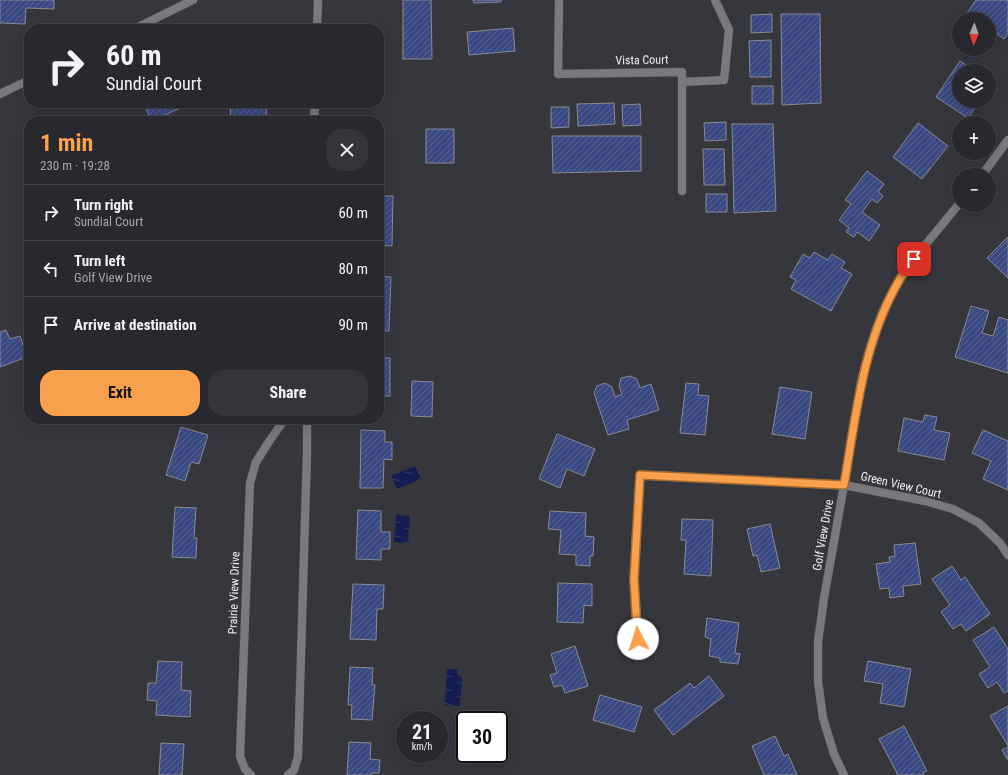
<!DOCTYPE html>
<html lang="en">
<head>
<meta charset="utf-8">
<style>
  :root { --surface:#28292e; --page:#34353a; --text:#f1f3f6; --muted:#a5a6aa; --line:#44454a; --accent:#f9a04c }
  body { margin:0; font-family:"Roboto Condensed",sans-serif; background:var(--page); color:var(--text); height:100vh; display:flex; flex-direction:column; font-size:15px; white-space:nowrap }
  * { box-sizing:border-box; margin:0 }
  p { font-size:13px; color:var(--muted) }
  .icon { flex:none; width:22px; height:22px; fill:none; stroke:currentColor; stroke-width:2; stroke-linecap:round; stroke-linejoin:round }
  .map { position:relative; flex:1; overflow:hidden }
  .panel { position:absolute; left:24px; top:116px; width:360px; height:308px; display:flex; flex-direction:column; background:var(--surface); border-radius:16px; box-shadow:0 4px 16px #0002,0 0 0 1px var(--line) }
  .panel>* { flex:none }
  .top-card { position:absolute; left:24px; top:24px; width:360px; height:84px; border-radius:16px; box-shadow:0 4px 16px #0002,0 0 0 1px var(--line); background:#28292e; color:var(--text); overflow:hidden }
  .needle { width:26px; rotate:182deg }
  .fabs { position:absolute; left:952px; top:12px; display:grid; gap:8px }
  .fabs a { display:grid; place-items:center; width:44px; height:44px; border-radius:50%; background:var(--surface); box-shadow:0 4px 16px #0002,0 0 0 1px var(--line); font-size:20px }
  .speed { position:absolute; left:396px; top:711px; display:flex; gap:8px; font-size:20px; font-weight:700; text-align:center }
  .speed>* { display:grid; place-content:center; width:52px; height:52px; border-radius:50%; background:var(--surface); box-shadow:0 4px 16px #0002,0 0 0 1px var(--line); line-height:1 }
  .speed small { font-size:10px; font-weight:400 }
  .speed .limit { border:2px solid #111; border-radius:6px; background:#fff; color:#111 }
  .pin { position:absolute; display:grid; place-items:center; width:34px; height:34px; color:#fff; margin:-17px; border-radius:8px; box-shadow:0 2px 6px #0006 }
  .me { position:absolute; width:44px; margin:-22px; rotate:355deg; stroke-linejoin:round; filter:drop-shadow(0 0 3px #0008) }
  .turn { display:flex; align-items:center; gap:14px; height:84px; padding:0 16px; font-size:18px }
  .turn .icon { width:52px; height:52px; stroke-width:2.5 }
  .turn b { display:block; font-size:28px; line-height:34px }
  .round { display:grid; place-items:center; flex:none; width:42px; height:42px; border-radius:16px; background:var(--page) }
  .headline { display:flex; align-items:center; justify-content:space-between; height:68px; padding:0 16px }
  h1 { font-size:24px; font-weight:700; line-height:30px; color:var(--accent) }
  .action { display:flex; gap:8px; margin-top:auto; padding:8px 16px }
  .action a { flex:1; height:46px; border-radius:16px; background:var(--accent); color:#111; font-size:16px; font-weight:700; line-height:46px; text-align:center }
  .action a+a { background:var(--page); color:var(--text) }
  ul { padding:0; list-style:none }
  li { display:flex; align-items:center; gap:12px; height:56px; padding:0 16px; border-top:1px solid var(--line) }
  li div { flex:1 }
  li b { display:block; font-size:15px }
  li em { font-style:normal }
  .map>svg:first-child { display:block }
</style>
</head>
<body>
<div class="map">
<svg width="1008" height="775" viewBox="0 0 1008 775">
  <defs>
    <pattern id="water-ripples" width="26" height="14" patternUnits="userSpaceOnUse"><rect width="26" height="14" fill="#141c52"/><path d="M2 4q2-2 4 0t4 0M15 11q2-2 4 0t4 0" fill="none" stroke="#363d6b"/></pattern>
    <pattern id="building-hatch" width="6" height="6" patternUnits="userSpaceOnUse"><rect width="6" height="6" fill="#3a4982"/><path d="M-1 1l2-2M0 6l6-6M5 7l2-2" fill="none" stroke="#576494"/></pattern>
  </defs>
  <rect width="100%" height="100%" fill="#35373d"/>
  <path fill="url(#water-ripples)" d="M415 466 421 479 397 489 391 476Z
    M396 515 410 516 408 543 394 542Z
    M447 669 457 670V674L462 678 460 706 445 705Z"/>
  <path fill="url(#building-hatch)" stroke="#888b92" d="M0 0H54V9L26 8 25 24 0 23Z
    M403 0H431L432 59H403Z
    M473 0H501V2L474 3Z
    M976 0H1008V34L1004 39 989 28V19H976L967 13Z
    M772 14V32L751 33V15Z
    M781 14H820L821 103 782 105Z
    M513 28 515 51 469 55 467 32Z
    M771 40V77H750L749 41Z
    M960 61 975 71H959V101H979L968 118 936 97Z
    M752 86H773V104H752Z
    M144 103H192L151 121Z
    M230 103H266L267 120 231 121Z
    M614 103 615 124 578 126 577 104Z
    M640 104 641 125 623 126 622 105Z
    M551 107H569V127L551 128Z
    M72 117 74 121H60Z
    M726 122V140L705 141 704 123Z
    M918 123 948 146 922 179 893 157Z
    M732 124H773L776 211 734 213Z
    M426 129H454V163H426Z
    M552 136H641V171L553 173Z
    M703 149H724L725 185H704Z
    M867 171 884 184 878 192 883 196 877 203 872 199 862 212 880 225 869 241 857 232 854 237 846 232 849 228 839 220 851 204 845 200Z
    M706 194H727V212H706Z
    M379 196H393L392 246 379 245Z
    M1008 237V278L987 258Z
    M814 252 828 260 832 254 845 262 841 268 852 274 831 311 791 289 796 280 790 277 803 254 810 258Z
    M379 276 391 277 389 331 379 330Z
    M971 306 989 311 982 333 993 336 999 317 1008 320V373L955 357Z
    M6 330 10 339 20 336 27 357 0 367V332Z
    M379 358H390V396H379Z
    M630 376 637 379 640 388 651 384 659 410 627 420 629 429 608 435 594 393 597 386 605 383 612 387 615 397 622 394 619 386 621 378Z
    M412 381 433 382 432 417 411 416Z
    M686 383 699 384 698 395 709 396 705 435 680 433Z
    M780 387 812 392 805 439 772 434Z
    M925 415 937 417 934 430 950 433 944 460 898 451 904 418 923 422Z
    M181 427 208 435 199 464 191 462 185 481 166 475Z
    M361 430 385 431V442H392V460L384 459 383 488H360Z
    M983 430 1008 441V490L983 479 991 461 972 453Z
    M557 434 595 449 584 476 567 469 560 488 539 479Z
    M175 507 196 508 194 538H197L196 558 172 557Z
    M358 510 381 511V532H390V549H381V560L356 559Z
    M550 511 586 513 585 536 594 537 593 556H590V566L576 565V555L559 554 561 530 548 529Z
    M682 519 713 520 711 576 684 574 686 540H681Z
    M770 524 780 568 761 572 757 555 753 556 747 529Z
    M915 543 921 584 903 586 904 596 890 598 889 588 880 589 876 564 890 562 889 557 895 556 894 545Z
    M952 566 961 580 965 577 990 614 966 631 961 624 953 629 941 612 950 605 932 579Z
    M558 583 592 584V606L584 605 583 623 557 622Z
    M353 584 384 585 383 609H377L376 640 350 639Z
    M707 618 739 623 735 653 740 654 738 664 720 662V658L709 656 711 639 705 637Z
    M994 627 1008 649V691L1004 693 997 682 988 688 979 674 990 667 973 640Z
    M575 646 588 686 565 693 562 685 554 687 550 675 557 673 551 654Z
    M158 661 182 662 181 690 191 691 190 717 156 715 157 701 147 700 148 683H156Z
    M868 661 911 669 904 707 880 703 883 684 864 681Z
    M350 667 373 668 372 685H375L372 720 351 719 352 705H348Z
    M709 676 724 696 673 735 654 710 690 683 694 688Z
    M600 695 642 707 634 732 593 720Z
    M1008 706V746L990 716Z
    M904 726 927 771 923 772 924 775H898L879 739Z
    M775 736 784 756 788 754 797 775H764L752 746Z
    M349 742 371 743 370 759 380 760 379 773H371V775H347Z
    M161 743 184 744 182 775H159Z
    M1008 747V759H1007L1002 750Z"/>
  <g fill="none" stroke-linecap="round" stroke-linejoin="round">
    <defs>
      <path id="service" d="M559 0 558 74 682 72V191
        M682 82 724 80 729 30 715 0"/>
      <path id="minor" d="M134 29 193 0
        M317 29 318 0
        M0 94 29 80
        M314 121 315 103
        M982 175 1008 140
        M638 639 636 613 634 579 640 475 844 485 925 501 953 509 979 523 1000 543 1008 555
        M251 775 245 769 240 756 250 483 256 462 270 440 285 419
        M288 775 294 770 298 757 307 452V419
        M844 775 834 754 823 718 818 681V642L824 598 844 485 862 377 871 345 883 311 900 278 922 249 959 204"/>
    </defs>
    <use href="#service" stroke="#52545a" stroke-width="9"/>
    <use href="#minor" stroke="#52545a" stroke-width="9"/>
    <use href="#service" stroke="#797a7d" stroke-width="8"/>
    <use href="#minor" stroke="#797a7d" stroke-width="8"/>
  </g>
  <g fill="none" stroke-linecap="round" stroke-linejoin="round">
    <defs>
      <path id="route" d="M638 639 636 613 634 579 640 475 844 485C856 415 863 341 900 279 904 272 910 265 914 259"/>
    </defs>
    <use href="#route" stroke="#a26831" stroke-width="10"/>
    <use href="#route" stroke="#f9a04c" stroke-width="7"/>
  </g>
  <g text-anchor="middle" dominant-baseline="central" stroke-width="4" stroke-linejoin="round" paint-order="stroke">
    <g font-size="12" fill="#edeef2" stroke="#35373d">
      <text transform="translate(642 60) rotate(-1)">Vista Court</text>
      <text transform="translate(901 485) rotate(13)">Green View Court</text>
      <text transform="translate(823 535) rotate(-80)">Golf View Drive</text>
      <text transform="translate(234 593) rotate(-88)">Prairie View Drive</text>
    </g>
  </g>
</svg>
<div class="fabs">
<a><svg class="needle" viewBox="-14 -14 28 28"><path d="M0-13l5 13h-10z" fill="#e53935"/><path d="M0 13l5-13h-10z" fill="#a5a6aa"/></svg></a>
<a><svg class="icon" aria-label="layers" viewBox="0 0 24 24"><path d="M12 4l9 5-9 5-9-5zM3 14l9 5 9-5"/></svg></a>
<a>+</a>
<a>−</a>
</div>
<div class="speed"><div>21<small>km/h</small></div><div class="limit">30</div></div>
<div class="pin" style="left:914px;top:259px;background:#d93025"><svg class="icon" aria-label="arrive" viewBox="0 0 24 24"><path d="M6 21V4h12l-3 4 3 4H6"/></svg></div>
<svg class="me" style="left:638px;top:639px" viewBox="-20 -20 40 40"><circle r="19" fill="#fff"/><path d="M0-13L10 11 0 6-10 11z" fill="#f9a04c"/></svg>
<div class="top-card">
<div class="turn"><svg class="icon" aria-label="right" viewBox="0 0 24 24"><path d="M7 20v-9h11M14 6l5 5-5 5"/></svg><div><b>60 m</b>Sundial Court</div></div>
</div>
<section class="panel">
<div class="headline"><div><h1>1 min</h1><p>230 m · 19:28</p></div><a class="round"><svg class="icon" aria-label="close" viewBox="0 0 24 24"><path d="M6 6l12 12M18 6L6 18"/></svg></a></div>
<ul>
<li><svg class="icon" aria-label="right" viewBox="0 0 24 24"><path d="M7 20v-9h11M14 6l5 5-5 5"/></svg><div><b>Turn right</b><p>Sundial Court</p></div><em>60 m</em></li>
<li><svg class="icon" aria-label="left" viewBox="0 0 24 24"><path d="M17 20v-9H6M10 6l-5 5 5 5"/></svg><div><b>Turn left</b><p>Golf View Drive</p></div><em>80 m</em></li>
<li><svg class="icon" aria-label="arrive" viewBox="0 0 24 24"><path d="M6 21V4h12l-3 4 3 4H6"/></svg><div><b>Arrive at destination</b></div><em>90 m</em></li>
</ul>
<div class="action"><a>Exit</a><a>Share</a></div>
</section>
</div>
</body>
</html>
